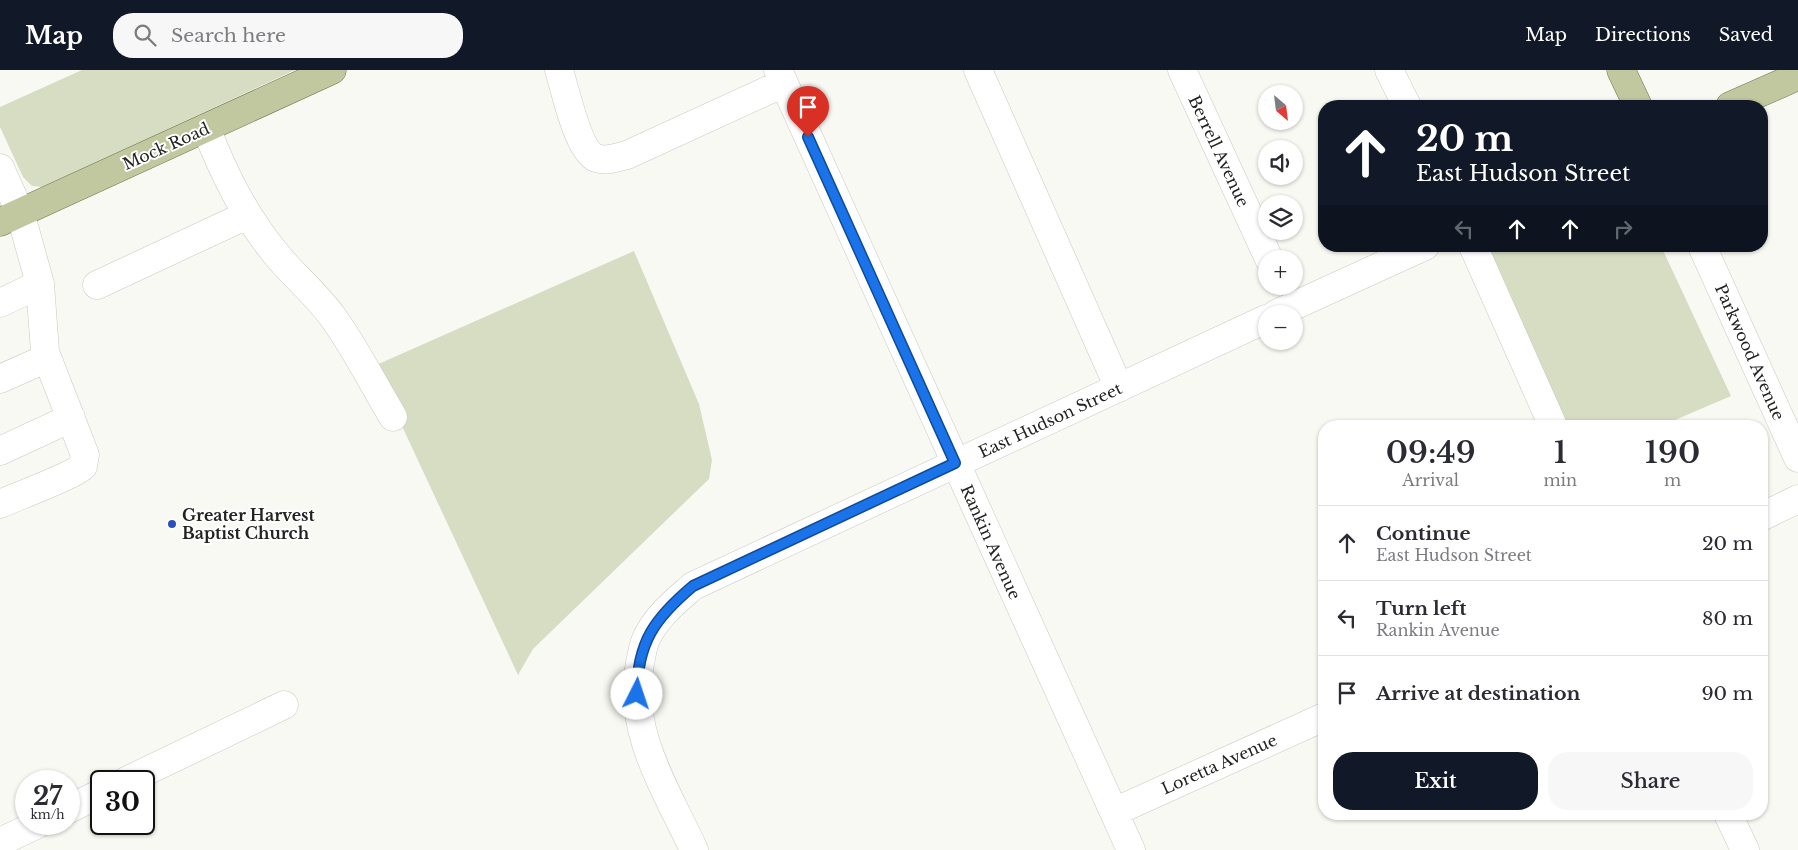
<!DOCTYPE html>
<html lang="en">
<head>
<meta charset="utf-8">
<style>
  :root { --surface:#fff; --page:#f7f7f7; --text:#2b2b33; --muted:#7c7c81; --line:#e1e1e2; --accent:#111827 }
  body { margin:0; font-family:"Libre Baskerville",serif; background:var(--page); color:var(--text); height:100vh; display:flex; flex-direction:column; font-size:19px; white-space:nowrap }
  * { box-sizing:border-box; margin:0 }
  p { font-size:16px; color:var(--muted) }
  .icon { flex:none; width:28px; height:28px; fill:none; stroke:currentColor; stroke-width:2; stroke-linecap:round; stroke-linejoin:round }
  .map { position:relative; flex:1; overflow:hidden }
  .panel { position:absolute; left:1318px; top:350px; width:450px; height:400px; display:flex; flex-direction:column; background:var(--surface); border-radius:20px; box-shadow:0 1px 4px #0004 }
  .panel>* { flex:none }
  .top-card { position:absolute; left:1318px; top:30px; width:450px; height:152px; border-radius:20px; box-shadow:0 1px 4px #0004; background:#111827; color:#fff; overflow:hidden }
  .needle { width:32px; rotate:152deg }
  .tools { position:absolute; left:1258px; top:15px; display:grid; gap:10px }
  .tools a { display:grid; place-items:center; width:45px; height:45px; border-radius:50%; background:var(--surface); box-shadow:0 1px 4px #0004; font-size:25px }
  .speed { position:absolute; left:15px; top:700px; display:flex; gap:10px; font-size:25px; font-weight:700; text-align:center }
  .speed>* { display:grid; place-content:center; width:65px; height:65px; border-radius:50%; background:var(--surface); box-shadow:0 1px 4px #0004; line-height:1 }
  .speed small { font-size:12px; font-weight:400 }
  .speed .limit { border:2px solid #111; border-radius:8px; background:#fff; color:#111 }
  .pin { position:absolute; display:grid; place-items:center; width:42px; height:42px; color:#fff; margin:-51px -21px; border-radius:50% 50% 50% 0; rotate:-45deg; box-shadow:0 0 5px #0007 }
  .pin .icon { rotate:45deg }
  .me { position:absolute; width:55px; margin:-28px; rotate:4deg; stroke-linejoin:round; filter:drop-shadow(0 0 4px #0008) }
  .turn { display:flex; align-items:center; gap:18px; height:105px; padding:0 15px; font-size:22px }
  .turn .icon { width:65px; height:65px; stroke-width:2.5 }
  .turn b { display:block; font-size:35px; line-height:42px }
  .lanes { display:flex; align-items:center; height:48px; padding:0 15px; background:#0003; justify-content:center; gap:25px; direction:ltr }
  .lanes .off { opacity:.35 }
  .eta { display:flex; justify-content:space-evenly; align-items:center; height:85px; text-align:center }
  .eta b { font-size:30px; font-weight:600; line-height:35px }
  .cta { display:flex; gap:10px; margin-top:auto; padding:10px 15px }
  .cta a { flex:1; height:58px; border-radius:20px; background:var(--accent); color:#fff; font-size:20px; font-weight:600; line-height:58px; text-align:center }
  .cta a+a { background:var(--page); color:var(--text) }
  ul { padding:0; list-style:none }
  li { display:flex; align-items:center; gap:15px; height:75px; padding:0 15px; border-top:1px solid var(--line) }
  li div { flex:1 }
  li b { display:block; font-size:19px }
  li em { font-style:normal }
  header { display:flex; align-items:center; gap:30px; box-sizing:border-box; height:70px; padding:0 25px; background:var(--accent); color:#fff }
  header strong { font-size:24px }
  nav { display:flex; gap:28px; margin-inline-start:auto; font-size:18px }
  .search { width:350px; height:45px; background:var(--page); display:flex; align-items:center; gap:12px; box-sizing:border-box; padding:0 18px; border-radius:20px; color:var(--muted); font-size:19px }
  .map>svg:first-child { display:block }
</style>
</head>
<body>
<header>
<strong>Map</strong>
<div class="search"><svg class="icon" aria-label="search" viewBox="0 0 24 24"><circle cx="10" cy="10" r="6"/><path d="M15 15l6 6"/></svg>Search here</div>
<nav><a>Map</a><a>Directions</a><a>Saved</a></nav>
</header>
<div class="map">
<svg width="1798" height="780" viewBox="0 0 1798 780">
  <rect width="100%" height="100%" fill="#f8f9f2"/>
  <path fill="#d7ddc3" d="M82 0H295L43 117 32 116 23 107 0 57V37Z
    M1471 176H1661L1731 326 1661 356H1552Z
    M634 181 699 334 712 390 709 409 533 579 518 605 374 296Z"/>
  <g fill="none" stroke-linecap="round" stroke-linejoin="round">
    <defs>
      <path id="minor" d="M559 0C565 19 578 81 596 88 606 92 618 87 627 85L784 13
        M778 0 1131 780
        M978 0 1119 318
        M1182 0 1269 189
        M1389 0 1407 36
        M206 58C224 104 244 145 276 184 293 205 315 223 332 246 355 277 373 314 393 347
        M0 98 20 142 40 214 45 282 85 385C84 388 84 393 83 396 79 403 13 428 0 434
        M1473 176 1553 356
        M1702 176 1798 388
        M97 215 247 145
        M0 233 40 214
        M1276 244 1425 176
        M0 309 47 288
        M0 381 71 348
        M1761 447 1798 429
        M126 711 284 635
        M69 739 101 723
        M1114 742 1324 647
        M1728 744 1745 780
        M0 772 38 754
        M694 780C667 721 626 660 640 593 642 584 643 574 647 567 657 546 676 531 693 516L1266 249"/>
      <path id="major" d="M1621 0 1638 36
        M1730 36 1798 6
        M0 152 332 0"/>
    </defs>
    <use href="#minor" stroke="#c8c9c2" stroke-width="29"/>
    <use href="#major" stroke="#6e7649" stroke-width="29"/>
    <use href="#minor" stroke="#fff" stroke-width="28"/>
    <use href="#major" stroke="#c1c79f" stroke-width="28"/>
  </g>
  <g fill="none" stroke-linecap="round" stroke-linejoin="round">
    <defs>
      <path id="route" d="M637 624C637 572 655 548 693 516L955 393 808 67"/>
    </defs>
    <use href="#route" stroke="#114b97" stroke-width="12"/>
    <use href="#route" stroke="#1a73e8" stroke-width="9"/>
  </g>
  <circle fill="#2c4ebd" stroke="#fff" stroke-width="2" cx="172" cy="454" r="5"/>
  <g text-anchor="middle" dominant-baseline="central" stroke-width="4" stroke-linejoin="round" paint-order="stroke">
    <g font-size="16" fill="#232421" stroke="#fff">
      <text transform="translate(166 76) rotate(-24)">Mock Road</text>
      <text transform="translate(1219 81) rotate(65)">Berrell Avenue</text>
      <text transform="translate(1750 282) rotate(66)">Parkwood Avenue</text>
      <text transform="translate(1050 350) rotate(-25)">East Hudson Street</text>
      <text transform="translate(991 472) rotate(66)">Rankin Avenue</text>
      <text transform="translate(1219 694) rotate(-24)">Loretta Avenue</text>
    </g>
    <g font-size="16" font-weight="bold" fill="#232421" stroke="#fff" text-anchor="start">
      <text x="182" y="445">Greater Harvest<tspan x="182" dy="18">Baptist Church</tspan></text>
    </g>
  </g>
</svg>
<div class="tools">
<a><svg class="needle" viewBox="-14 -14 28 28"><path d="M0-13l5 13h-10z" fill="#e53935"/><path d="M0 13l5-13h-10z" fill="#7c7c81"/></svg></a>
<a><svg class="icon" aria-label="sound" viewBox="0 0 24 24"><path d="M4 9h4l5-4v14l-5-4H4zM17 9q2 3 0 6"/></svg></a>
<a><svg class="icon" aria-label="layers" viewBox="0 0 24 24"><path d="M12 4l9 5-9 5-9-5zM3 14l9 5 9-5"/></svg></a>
<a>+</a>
<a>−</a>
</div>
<div class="speed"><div>27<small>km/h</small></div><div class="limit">30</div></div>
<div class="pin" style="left:808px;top:67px;background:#d93025"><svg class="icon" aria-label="arrive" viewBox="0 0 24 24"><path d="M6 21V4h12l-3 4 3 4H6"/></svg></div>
<svg class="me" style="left:637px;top:624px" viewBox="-20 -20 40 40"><circle r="19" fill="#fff"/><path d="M0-13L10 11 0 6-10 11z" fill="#1a73e8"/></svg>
<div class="top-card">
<div class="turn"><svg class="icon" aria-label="ahead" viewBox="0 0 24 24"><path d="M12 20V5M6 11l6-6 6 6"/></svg><div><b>20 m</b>East Hudson Street</div></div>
<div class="lanes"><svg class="icon off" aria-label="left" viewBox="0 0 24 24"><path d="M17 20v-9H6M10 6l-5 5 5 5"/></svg><svg class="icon" aria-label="ahead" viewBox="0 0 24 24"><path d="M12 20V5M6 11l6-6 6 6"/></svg><svg class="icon" aria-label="ahead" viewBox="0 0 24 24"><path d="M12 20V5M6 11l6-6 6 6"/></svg><svg class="icon off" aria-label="right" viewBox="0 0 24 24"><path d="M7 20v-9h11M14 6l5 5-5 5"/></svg></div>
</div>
<section class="panel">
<div class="eta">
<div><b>09:49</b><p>Arrival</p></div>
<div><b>1</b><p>min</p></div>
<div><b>190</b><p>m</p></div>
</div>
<ul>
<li><svg class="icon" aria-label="ahead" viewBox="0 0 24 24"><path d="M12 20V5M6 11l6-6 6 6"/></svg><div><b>Continue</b><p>East Hudson Street</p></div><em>20 m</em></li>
<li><svg class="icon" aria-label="left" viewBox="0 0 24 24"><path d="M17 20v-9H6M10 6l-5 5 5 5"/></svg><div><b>Turn left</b><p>Rankin Avenue</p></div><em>80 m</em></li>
<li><svg class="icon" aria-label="arrive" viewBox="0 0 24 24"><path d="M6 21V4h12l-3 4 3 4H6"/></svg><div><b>Arrive at destination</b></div><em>90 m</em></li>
</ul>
<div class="cta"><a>Exit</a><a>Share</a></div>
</section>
</div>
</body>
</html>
